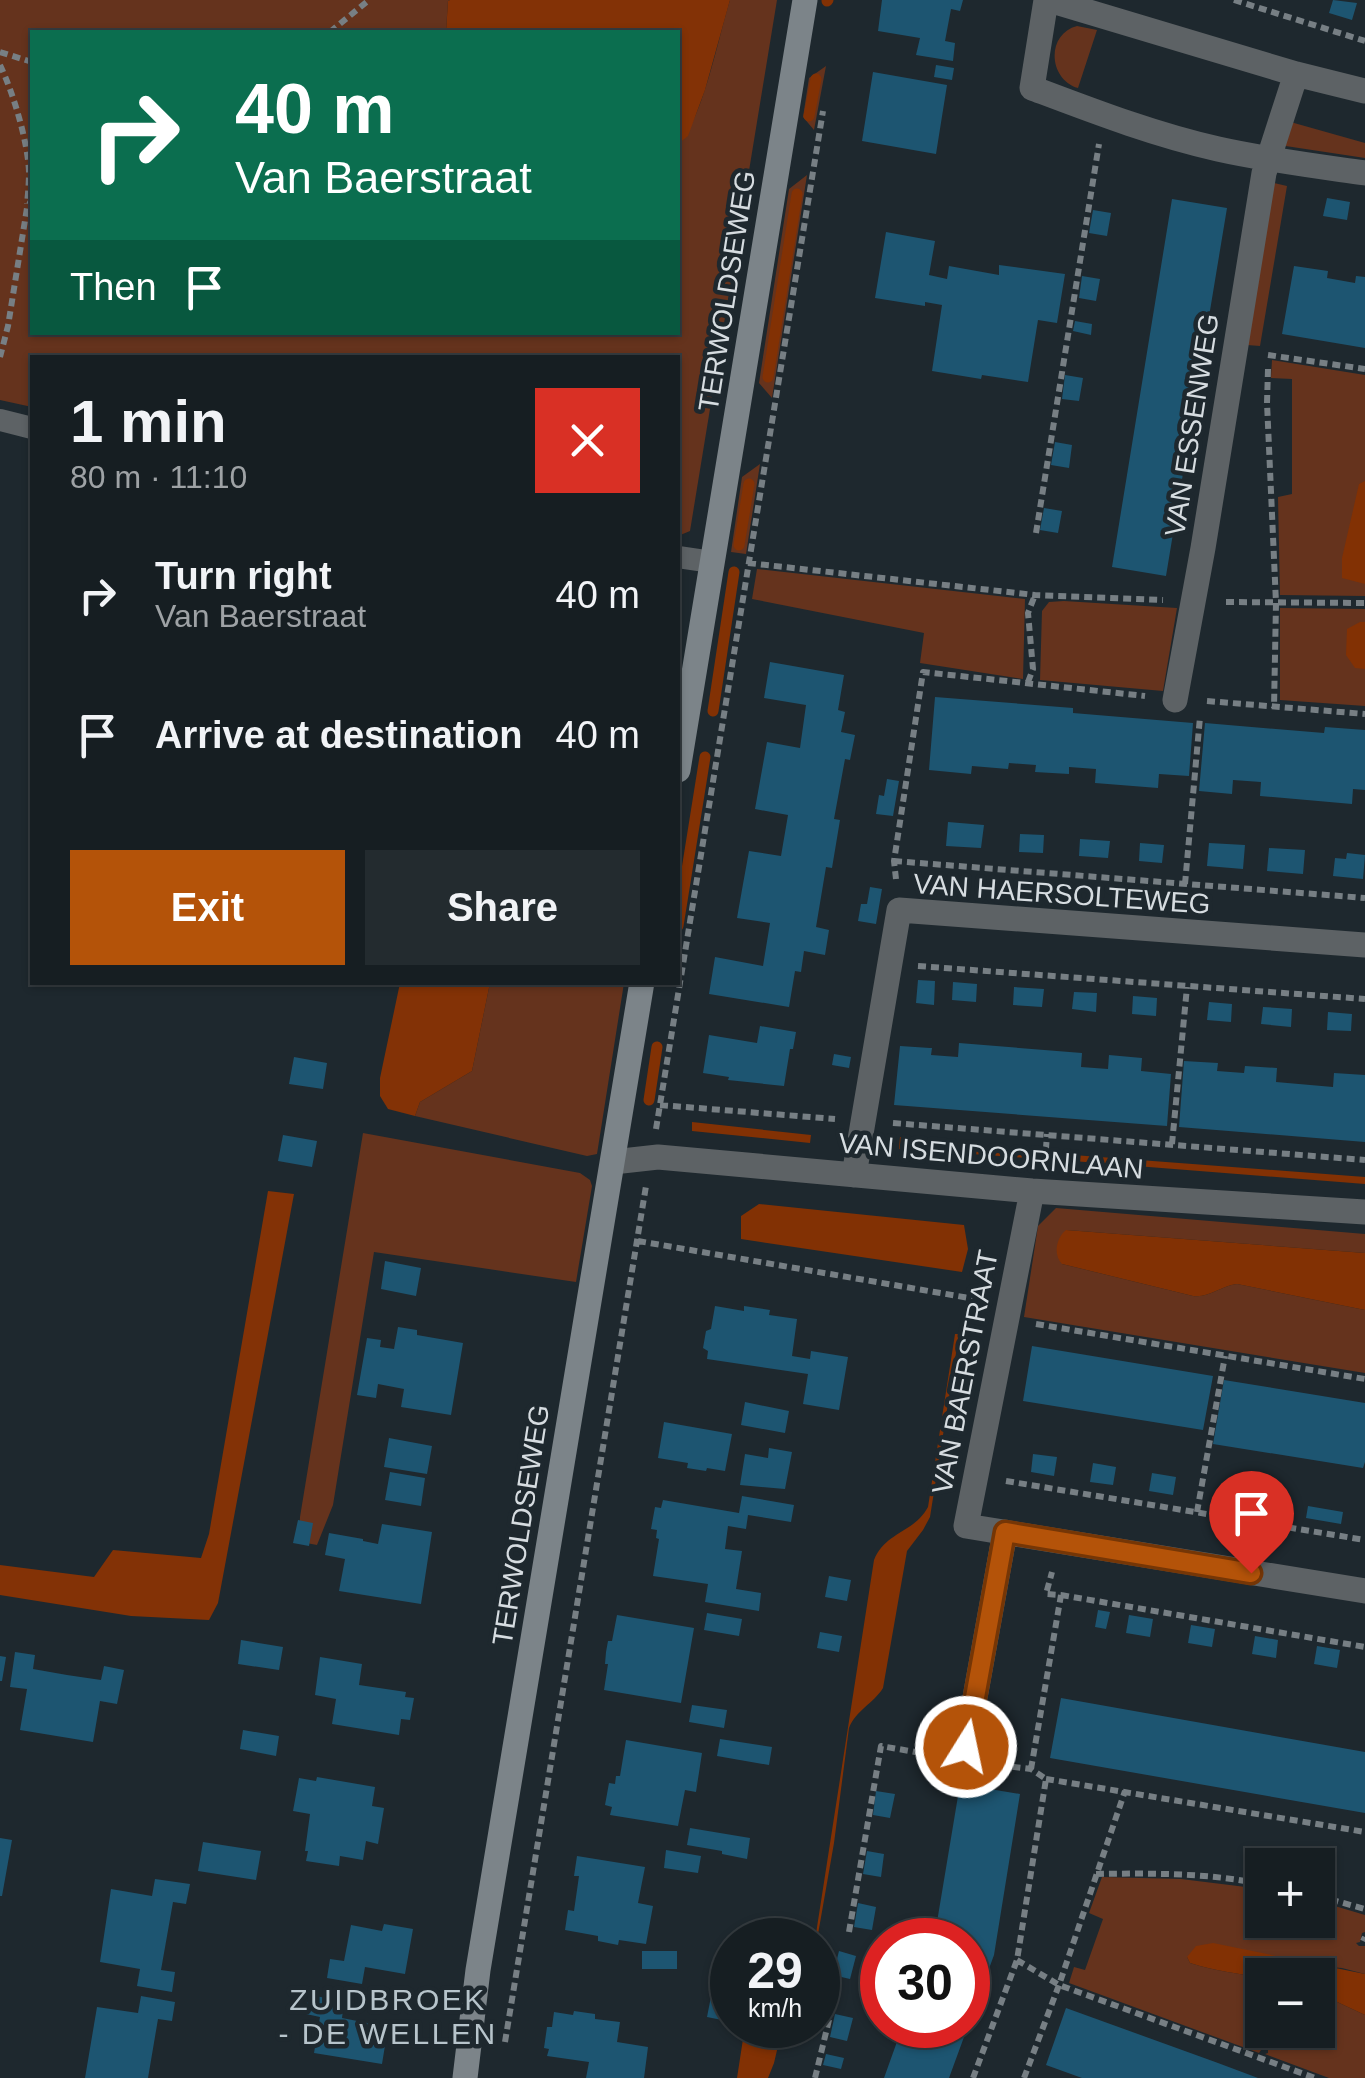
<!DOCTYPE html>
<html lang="en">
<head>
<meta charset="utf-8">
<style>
  :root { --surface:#161e22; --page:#232b2f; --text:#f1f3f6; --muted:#9ea2a5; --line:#353c40; --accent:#b45309 }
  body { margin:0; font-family:Arial,sans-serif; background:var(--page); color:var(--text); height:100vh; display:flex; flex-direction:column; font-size:38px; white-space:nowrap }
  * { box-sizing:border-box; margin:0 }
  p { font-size:32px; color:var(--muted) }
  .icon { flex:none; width:55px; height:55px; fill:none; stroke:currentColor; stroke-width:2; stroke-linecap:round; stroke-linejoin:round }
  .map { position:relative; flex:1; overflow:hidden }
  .side { position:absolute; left:30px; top:355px; width:650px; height:630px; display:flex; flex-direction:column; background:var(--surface); border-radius:0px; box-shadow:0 2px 8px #0004,0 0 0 2px var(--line) }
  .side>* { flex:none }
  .guide { position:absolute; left:30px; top:30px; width:650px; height:305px; border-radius:0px; box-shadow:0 2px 8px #0004,0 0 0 2px var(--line); background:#0b6e4f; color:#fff; overflow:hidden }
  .tools { position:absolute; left:1245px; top:1848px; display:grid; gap:20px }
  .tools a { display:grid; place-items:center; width:90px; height:90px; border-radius:0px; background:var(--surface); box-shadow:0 2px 8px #0004,0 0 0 2px var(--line); font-size:50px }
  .speed { position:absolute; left:710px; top:1918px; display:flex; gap:20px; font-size:50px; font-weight:700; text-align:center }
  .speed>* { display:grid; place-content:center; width:130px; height:130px; border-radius:50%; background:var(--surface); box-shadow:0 2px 8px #0004,0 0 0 2px var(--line); line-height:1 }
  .speed small { font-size:25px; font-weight:400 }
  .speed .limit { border:15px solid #d22; background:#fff; color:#111 }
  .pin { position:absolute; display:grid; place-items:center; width:85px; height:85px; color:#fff; margin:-102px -42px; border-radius:50% 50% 50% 0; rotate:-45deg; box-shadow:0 0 10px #0007 }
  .pin .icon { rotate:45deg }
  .me { position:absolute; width:110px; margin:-55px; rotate:10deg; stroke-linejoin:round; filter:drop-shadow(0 0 8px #0008) }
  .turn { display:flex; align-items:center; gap:35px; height:210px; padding:0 40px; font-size:45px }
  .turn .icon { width:130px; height:130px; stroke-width:2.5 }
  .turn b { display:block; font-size:70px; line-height:85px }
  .then { display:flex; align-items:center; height:95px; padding:0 40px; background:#0003; gap:20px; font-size:38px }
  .round { display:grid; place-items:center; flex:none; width:105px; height:105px; border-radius:0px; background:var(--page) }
  .headline { display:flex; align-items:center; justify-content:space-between; height:170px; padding:0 40px }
  h1 { font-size:60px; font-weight:700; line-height:75px }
  .primary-button { display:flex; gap:20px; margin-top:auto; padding:20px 40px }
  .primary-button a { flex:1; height:115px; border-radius:0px; background:var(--accent); color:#fff; font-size:40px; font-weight:700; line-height:115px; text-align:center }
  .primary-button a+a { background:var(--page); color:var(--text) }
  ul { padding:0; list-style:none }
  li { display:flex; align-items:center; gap:30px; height:140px; padding:0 40px }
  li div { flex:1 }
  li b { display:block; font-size:38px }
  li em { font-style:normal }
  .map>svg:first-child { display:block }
</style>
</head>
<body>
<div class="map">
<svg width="1365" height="2078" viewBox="0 0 1365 2078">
  <rect width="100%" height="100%" fill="#1e282e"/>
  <path fill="#65331d" d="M0 0H450L448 1 446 32H32V332H678V144C702 123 719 35 730 0H777L690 531 678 536V358H32V407L0 400Z
    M1077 26 1097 30 1078 88C1048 79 1046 34 1077 26Z
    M826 66 814 130 803 117 809 78Z
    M1287 121 1365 143V158L1279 145Z
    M807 175 772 398 759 383 789 189Z
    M1274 183 1287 186 1260 346 1247 345Z
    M1272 360 1365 375V596L1280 595 1278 497 1292 494V379L1271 378Z
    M760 464 746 554 731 552 742 477Z
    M757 569 1025 599 1023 679 920 663 924 633 752 599Z
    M1064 601 1177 608 1163 691 1040 680 1042 611 1049 602Z
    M1280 608 1365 609V706L1280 700Z
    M490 983H624L597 1154 587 1156 415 1116 420 1102 472 1071Z
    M363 1133 580 1173 590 1180 592 1186 576 1282 374 1252 333 1505 317 1545 301 1542 299 1539 300 1517Z
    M1056 1208 1365 1234V1253L1066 1230 1062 1264 1193 1296C1210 1298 1220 1286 1237 1284L1365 1310V1373L1024 1317 1038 1226Z
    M1102 1877 1181 1879 1262 1889V1920H1318V1901L1365 1915V1932L1362 1933 1360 1942 1356 1943 1359 1946H1365V1974L1342 1968 1187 1957 1190 1963C1214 1971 1238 1973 1262 1978V2030H1268L1262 2038 1263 2047 1259 2053 1069 1983 1074 1967 1085 1970 1103 1919 1089 1913Z
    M1318 1993 1365 2015V2078H1329L1265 2054 1268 2053V2041L1271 2040V2037L1277 2030H1318Z"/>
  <path fill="#833206" d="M450 0H730L705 90 688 136 678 144V32H446L448 1Z
    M400 983H490L472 1071 420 1102 415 1116 388 1109 380 1096V1078Z
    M268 1191 294 1194 218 1603 209 1620 131 1616 0 1595V1565L94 1577 113 1550 201 1558 209 1534Z"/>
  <path fill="#823104" d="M1365 481V584L1342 578V558L1359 484Z
    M1360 622H1365V669L1355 668 1346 655 1347 629Z
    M692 1122 811 1135 810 1143 692 1131Z
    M900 1137 1029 1152 1031 1155 1028 1158 899 1149Z
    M1060 1154 1365 1177V1184L1060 1160 1058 1158Z
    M759 1204 964 1225 968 1249 962 1272 741 1239V1216Z
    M1066 1230 1365 1253V1310L1237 1284C1220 1286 1210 1298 1193 1296L1062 1264C1053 1255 1056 1238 1066 1230Z
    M955 1334H959L930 1517 923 1530 907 1551 883 1688C873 1704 856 1710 849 1728L834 1843 817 1940H815L874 1560C885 1532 914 1533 928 1507Z
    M1213 1943 1365 1974V2015L1318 1993V1975H1262V1978C1238 1973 1214 1971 1190 1963L1187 1957 1196 1946Z
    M783 2025 774 2063 768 2078H737L743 2039 750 2026Z"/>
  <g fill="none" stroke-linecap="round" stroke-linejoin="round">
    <path stroke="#823104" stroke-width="11" d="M827 1 828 0
      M809 116 816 79
      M768 377 797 194
      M739 545 749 484
      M713 711 734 572
      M678 926 705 757
      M649 1100 657 1047"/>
  </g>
  <path fill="#1d5571" d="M882 0H963L960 11 951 9 945 41 955 43 953 61 916 55 920 38 878 31Z
    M1333 0 1357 3 1352 20 1329 13Z
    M936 65 954 68 952 80 934 77Z
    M873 72 947 85 936 154 862 141Z
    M1327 198 1350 202 1347 220 1323 216Z
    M1172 199 1227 208 1166 576 1112 567Z
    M1093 210 1111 213 1107 236 1089 233Z
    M886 232 935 241 929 275 947 279 949 266 999 275V265L1065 274 1057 323 1038 320 1028 382 982 375 981 379 932 371 942 305 925 302V306L875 298Z
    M1294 266 1328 271 1327 278 1355 283 1356 276 1365 277V348L1282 334Z
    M1082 276 1100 279 1096 301 1079 298Z
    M1075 321 1092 324 1091 335 1073 331Z
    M1065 375 1083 378 1079 401 1062 399Z
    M1055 442 1072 445 1069 468 1051 465Z
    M1044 508 1062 511 1058 533 1040 530Z
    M770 662 844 675 838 710 845 712 841 732 855 735 850 760 845 759 834 819 840 820 832 868 826 867 816 927 829 930 825 955 804 951 801 972 795 971 789 1007 709 994 715 957 763 966 770 923 737 918 743 884 749 851 781 856 788 815 755 809 767 742 800 748 806 705 764 698Z
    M935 697 1073 708V713L1193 723 1189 776 1159 774 1158 788 1095 783 1096 769 1069 767V774L1035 772 1036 765 1009 763 1008 769 972 766 971 774 929 770Z
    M1205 723 1324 733 1325 727 1365 730V790L1353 789 1352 804 1260 796 1261 782 1233 780 1232 794 1199 791Z
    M887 779 899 781 893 816 876 814 879 795 884 796Z
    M948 822 984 825 981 848 946 846Z
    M1020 834 1044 835 1043 853 1019 852Z
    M1080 839 1110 841 1108 858 1079 856Z
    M1140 843 1164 845 1162 863 1139 861Z
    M1209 843 1245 845 1243 869 1207 866Z
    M1269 848 1305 850 1303 874 1267 871Z
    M1347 853 1365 855 1363 879 1333 876 1335 858 1346 859Z
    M870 887 882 889 876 924 858 921 861 904H867Z
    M918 980 935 981 934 1005 916 1003Z
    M953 982 977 984 976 1002 952 1000Z
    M1014 987 1044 989 1042 1007 1013 1005Z
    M1074 992 1097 993 1096 1012 1072 1009Z
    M1133 996 1157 998 1156 1016 1132 1014Z
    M1209 1002 1232 1004 1231 1022 1207 1020Z
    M1263 1007 1292 1009 1291 1027 1261 1024Z
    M1328 1012 1352 1014 1351 1031 1327 1030Z
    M760 1026 796 1032 793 1049H790L784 1086 728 1080 729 1077 703 1073 709 1035 757 1043Z
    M959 1043 1082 1053 1081 1067 1108 1069 1109 1055 1142 1058 1141 1071 1171 1074 1167 1126 894 1105 900 1046 930 1048H932L931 1055 958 1057Z
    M834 1054 851 1057 849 1068 832 1065Z
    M294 1057 327 1063 323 1089 289 1084Z
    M1184 1061 1218 1063 1217 1071 1244 1073 1245 1066 1277 1068 1276 1082 1333 1087 1334 1073 1365 1075V1142L1179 1127Z
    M283 1135 317 1141 312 1167 278 1161Z
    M385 1261 421 1268 416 1296 381 1289Z
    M715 1306 744 1311V1306L770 1310 769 1315 797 1319 792 1356 810 1359 811 1351 848 1357 839 1410 803 1404 808 1374 707 1359 708 1351 703 1348 706 1331 711 1329Z
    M398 1327 417 1330V1335L463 1343 451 1415 401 1407 404 1389 378 1384 376 1398 357 1395 367 1338 381 1340 380 1347 394 1349Z
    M1032 1346 1213 1376 1203 1430 1023 1401Z
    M1224 1380 1365 1403V1462L1363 1468 1213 1444Z
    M745 1402 789 1411 785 1433 741 1425Z
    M664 1422 732 1434 725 1471 707 1468 706 1471 687 1468 688 1463 658 1458Z
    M389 1438 432 1446 427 1474 384 1467Z
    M769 1448 792 1452 785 1489 740 1485 745 1454 768 1458Z
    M1033 1454 1057 1457 1054 1476 1031 1472Z
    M1093 1463 1116 1467 1113 1485 1090 1482Z
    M390 1472 425 1478 421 1506 385 1500Z
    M1152 1473 1176 1477 1173 1495 1149 1491Z
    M1220 1485 1238 1489 1235 1506 1217 1503Z
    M742 1496 794 1505 791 1522 748 1515 746 1529 728 1526 725 1549 742 1551 736 1589 761 1593 759 1611 705 1602 708 1584 653 1576 659 1539 656 1538 657 1530 651 1529 655 1507 661 1508 663 1500 739 1513Z
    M1249 1497 1284 1502 1281 1514 1246 1508Z
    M1308 1506 1343 1512 1341 1524 1306 1518Z
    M298 1520 313 1523 309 1546 293 1543Z
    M382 1524 432 1532 421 1604 339 1591 345 1559 325 1555 329 1533 363 1539V1541L378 1544Z
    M829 1576 851 1580 847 1601 825 1597Z
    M1098 1610 1110 1612 1106 1629 1095 1627Z
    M707 1613 742 1619 739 1636 704 1630Z
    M617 1615 694 1628 681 1703 604 1690 608 1664H605L606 1652 608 1641H612Z
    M1129 1615 1153 1619 1150 1637 1126 1633Z
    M1191 1625 1215 1629 1212 1647 1188 1643Z
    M820 1632 842 1636 839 1652 817 1648Z
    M1255 1636 1278 1640 1276 1658 1252 1654Z
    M241 1640 283 1647 279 1670 238 1664Z
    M1317 1646 1340 1650 1337 1668 1314 1664Z
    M15 1652 35 1655 33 1669 67 1675 101 1680 104 1666 124 1670 117 1704 100 1701 93 1742 20 1730 27 1689 10 1687Z
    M0 1656 6 1657 2 1681H0Z
    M320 1657 362 1664 359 1685 406 1692 405 1697 414 1698 410 1720 401 1719 399 1735 332 1724 336 1699 315 1695Z
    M1061 1698 1365 1752V1813L1050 1758Z
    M692 1705 727 1710 724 1728 689 1722Z
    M243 1730 279 1736 276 1756 240 1749Z
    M720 1739 772 1747 769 1765 717 1756Z
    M626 1740 702 1753 696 1792 685 1790 678 1826 610 1815 612 1807 605 1805 609 1783 615 1784 616 1776H620Z
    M317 1777 375 1787 372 1806 384 1808 378 1844 366 1841 363 1860 340 1856 339 1866 306 1861 308 1851H305L310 1814 293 1811 299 1778 316 1781Z
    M960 1784 1020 1794 994 1955 949 2078H884L903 2025H968V1940H934Z
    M876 1791 895 1794 890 1818 873 1815Z
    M690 1828 750 1838 747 1859 722 1854V1851L687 1845Z
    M0 1838 12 1840 2 1896H0Z
    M203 1842 261 1851 256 1880 198 1871Z
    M666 1850 701 1856 698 1873 664 1868Z
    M867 1851 884 1854 881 1877 863 1874Z
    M577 1856 645 1867 638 1903 653 1906 646 1944 619 1940 618 1945 598 1941V1936L565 1930 568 1910 574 1911 579 1876H574Z
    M155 1879 190 1884 186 1904 173 1902 161 1970 175 1972 172 1992 137 1986 140 1969 100 1962 111 1889 152 1896Z
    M858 1903 876 1907 872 1930 854 1927Z
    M384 1924 413 1929 405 1974 365 1967 362 1984 327 1978 330 1959 344 1961 351 1925 382 1931Z
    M760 1928 776 1931 775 1940H758Z
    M642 1951H677V1969H642Z
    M839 1951 856 1956 850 1979 833 1975Z
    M715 1976 732 1979 727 2021 707 2017Z
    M309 1995 344 2001 342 2018 388 2027 382 2064 314 2053 320 2017 306 2014Z
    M141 1996 175 2002 172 2021 158 2019 148 2078H85L97 2007 138 2013Z
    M1066 2008 1218 2063 1258 2078H1082L1046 2065Z
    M574 2011 595 2014V2019L620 2022 617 2042 648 2047 644 2078H586L589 2062 547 2056 549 2049 544 2048 547 2027H552L554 2012 573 2015Z
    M835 2014 853 2018 847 2041 830 2037Z
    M826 2054 844 2058 841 2069 823 2065Z"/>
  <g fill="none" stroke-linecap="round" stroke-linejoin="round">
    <path stroke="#777f84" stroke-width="6" stroke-dasharray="8 5" stroke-linecap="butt" d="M1234 0 1365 41
      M330 32 369 0
      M0 52 32 62
      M0 65C13 92 28 142 29 172 29 183 28 194 27 204
      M1268 355 1365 369
      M0 357 8 326 27 208 32 199
      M1268 369 1267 403 1276 603 1274 708
      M1036 533 1099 144
      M748 563 1035 595 1163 600
      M1226 602 1365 603
      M1028 682 1033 669 1028 613 1035 595
      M1207 701 1365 714
      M894 861 1365 898
      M896 879 894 861 923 672 1145 696
      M1185 884 1200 717
      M918 966 1365 999
      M660 1105 835 1119
      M893 1123 1365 1160
      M656 1129 823 111
      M1172 1144 1187 987
      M1045 1163 1047 1134
      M638 1241 981 1300
      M1036 1324 1365 1379
      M1006 1481 1365 1540
      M1197 1512 1225 1356
      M1061 1595 1365 1647
      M1031 1769 1061 1595 1046 1594 1052 1572
      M1046 1779 1365 1832
      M1096 1874C1151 1873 1208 1873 1262 1884
      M1318 1896 1365 1909
      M849 1932 881 1746 938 1756
      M1363 1941 1365 1937
      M1017 1960 1059 1985 1315 2078
      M505 2042 646 1186
      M815 2078 835 1995
      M973 2078 1017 1960 1046 1779 1031 1769 989 1764
      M1024 2078 1059 1985 1125 1791"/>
    <path stroke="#5d6265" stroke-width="22" d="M0 420 32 428
      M678 557 712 562"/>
    <path stroke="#5d6265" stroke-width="25" d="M1046 0 1032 88C1093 111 1155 135 1218 149 1267 160 1316 166 1365 173
      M1049 0 1296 74 1365 91
      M1175 700 1203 548 1264 173 1296 74
      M613 1162 658 1157 1032 1191 1365 1212
      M854 1175 899 910 1365 945
      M1032 1191 966 1526 1365 1591
      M966 1747 1005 1532"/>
    <path stroke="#7c8489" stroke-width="25" d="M678 770 805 0
      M465 2078 478 1970 642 982"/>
  </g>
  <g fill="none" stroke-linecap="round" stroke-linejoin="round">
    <defs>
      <path id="route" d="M966 1747 1005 1532 1251 1573"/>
    </defs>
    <use href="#route" stroke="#753606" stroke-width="25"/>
    <use href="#route" stroke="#b45309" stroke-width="18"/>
  </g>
  <g text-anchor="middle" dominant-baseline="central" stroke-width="9" stroke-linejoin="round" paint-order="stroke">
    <g font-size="28" fill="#d6dce0" stroke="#1e282e">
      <text transform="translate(727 291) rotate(-81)">TERWOLDSEWEG</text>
      <text transform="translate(1192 425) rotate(-81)">VAN ESSENWEG</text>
      <text transform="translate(1062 894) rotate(4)">VAN HAERSOLTEWEG</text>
      <text transform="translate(991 1156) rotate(5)">VAN ISENDOORNLAAN</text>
      <text transform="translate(965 1372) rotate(-79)">VAN BAERSTRAAT</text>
      <text transform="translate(521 1525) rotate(-81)">TERWOLDSEWEG</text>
    </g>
    <g font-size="30" letter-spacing="2.5" fill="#b7c4cb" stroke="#1e282e">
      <text x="388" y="1999">ZUIDBROEK<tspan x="388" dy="34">- DE WELLEN</tspan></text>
    </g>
  </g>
</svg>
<div class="tools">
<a>+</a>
<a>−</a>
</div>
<div class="speed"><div>29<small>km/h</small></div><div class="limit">30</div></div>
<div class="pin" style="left:1251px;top:1573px;background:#d93025"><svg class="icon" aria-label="arrive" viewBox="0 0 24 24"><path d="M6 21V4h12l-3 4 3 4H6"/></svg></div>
<svg class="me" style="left:966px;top:1747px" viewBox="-20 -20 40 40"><circle r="17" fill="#b45309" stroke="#fff" stroke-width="3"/><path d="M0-11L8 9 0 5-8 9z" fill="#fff"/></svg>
<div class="guide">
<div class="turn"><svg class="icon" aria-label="right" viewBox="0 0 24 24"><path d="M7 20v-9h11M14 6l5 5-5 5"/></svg><div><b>40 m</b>Van Baerstraat</div></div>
<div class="then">Then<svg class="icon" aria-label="arrive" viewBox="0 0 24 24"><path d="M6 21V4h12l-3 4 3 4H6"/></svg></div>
</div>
<section class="side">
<div class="headline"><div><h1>1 min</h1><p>80 m · 11:10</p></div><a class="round" style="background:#d93025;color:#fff"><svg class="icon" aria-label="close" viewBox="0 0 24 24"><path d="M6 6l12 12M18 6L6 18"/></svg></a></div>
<ul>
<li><svg class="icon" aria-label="right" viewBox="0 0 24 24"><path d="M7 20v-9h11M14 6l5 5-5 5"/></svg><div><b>Turn right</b><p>Van Baerstraat</p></div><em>40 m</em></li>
<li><svg class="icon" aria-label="arrive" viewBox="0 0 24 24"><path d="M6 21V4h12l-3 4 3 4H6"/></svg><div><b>Arrive at destination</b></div><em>40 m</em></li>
</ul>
<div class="primary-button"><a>Exit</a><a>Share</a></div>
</section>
</div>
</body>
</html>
